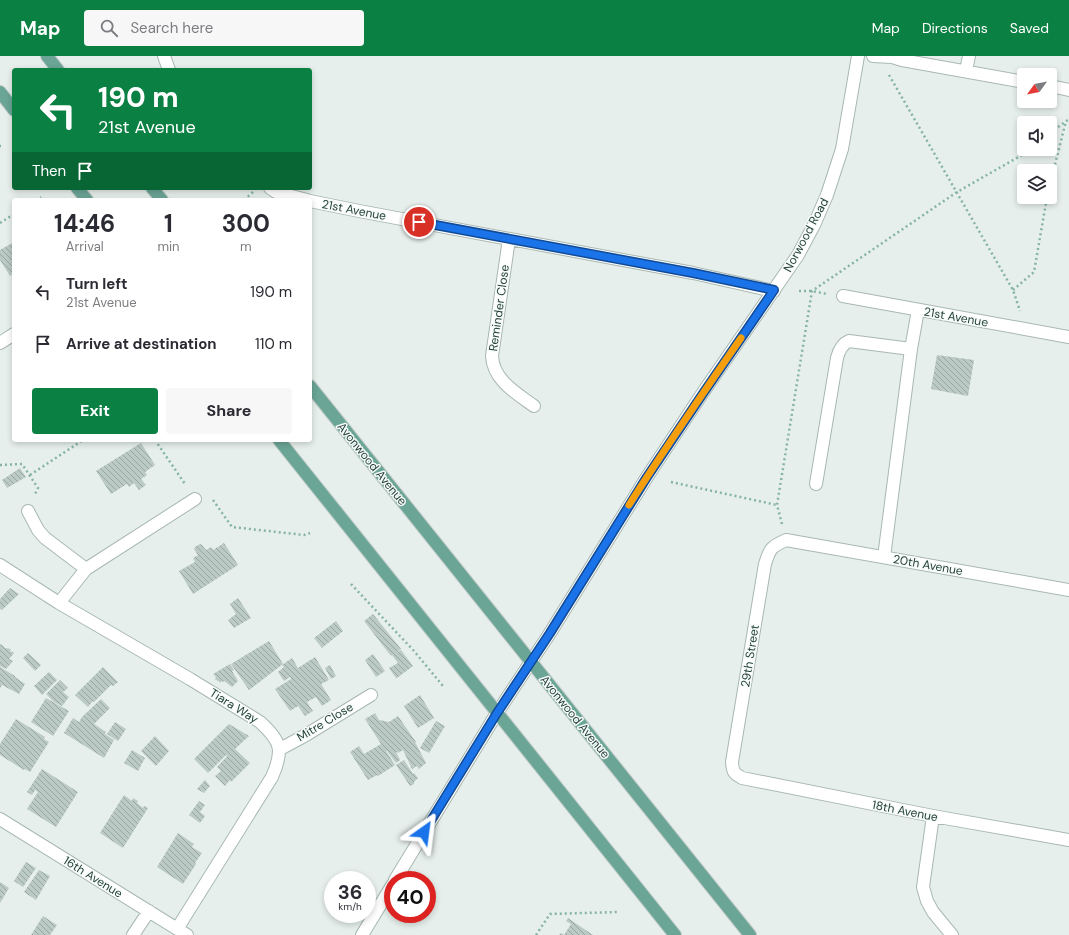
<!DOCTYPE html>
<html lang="en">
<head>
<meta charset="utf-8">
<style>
  :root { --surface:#fff; --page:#f7f7f7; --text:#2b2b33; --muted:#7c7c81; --accent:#0b8043 }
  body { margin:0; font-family:"DM Sans",sans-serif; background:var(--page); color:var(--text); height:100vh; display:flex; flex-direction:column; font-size:15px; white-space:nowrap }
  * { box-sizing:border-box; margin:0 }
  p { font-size:13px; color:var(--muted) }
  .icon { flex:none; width:22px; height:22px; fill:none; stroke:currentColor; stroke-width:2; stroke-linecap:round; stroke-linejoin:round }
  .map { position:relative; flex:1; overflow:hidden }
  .sheet { position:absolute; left:12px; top:142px; width:300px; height:244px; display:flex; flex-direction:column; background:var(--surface); border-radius:4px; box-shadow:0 2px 6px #0003 }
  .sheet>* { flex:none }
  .guide { position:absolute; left:12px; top:12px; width:300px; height:122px; border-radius:4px; box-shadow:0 2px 6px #0003; background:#0b8043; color:#fff; overflow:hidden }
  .needle { width:26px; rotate:237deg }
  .buttons { position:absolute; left:1017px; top:12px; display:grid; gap:8px }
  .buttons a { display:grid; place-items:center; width:40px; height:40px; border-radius:4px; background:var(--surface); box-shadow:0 2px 6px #0003; font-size:20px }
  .speed { position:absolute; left:324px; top:815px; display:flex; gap:8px; font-size:20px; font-weight:700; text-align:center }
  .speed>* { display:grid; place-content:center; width:52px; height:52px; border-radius:50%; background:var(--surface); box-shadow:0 2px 6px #0003; line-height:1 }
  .speed small { font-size:10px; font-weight:400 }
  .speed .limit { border:6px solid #d22; background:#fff; color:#111 }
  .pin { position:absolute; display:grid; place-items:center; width:34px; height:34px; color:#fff; margin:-17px; border:2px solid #fff; border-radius:50%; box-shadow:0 1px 4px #0007 }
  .me { position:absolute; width:44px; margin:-22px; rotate:31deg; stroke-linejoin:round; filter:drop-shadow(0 0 3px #0008) }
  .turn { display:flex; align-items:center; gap:14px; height:84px; padding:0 20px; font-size:18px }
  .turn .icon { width:52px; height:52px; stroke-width:2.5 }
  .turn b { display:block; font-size:28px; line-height:34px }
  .then { display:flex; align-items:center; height:38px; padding:0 20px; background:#0003; gap:8px; font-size:15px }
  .eta { display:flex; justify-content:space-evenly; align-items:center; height:68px; text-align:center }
  .eta b { font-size:24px; font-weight:700; line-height:28px }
  .cta { display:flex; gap:8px; margin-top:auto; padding:8px 20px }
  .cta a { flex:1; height:46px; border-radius:4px; background:var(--accent); color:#fff; font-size:16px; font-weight:700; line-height:46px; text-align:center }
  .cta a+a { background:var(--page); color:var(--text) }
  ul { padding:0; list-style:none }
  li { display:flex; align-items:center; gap:12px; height:52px; padding:0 20px }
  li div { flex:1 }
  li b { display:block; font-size:15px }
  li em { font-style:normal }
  header { display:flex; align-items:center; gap:24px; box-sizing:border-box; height:56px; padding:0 20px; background:var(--accent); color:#fff }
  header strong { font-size:19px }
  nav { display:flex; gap:22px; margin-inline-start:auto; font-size:14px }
  .search { width:280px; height:36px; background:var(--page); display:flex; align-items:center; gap:10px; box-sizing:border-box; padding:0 14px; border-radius:4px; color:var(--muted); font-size:15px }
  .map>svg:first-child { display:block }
</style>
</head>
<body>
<header>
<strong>Map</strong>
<div class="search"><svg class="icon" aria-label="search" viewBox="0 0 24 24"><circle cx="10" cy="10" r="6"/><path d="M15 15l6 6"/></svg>Search here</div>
<nav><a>Map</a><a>Directions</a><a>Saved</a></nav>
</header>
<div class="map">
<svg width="1069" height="879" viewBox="0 0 1069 879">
  <defs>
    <pattern id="building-back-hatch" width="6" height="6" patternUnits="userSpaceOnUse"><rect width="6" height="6" fill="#bbcac4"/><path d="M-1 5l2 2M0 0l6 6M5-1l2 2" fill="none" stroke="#98a6a0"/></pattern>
  </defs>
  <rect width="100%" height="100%" fill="#e6efeb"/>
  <path fill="url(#building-back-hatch)" d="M14 186V217L10 220 0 204V194Z
    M937 299 974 304 968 340 931 333Z
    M141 387 155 409 145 416 147 419 141 423 146 429 139 434 134 427 129 431 127 428 111 438 96 415Z
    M20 412 26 421 7 432 2 424Z
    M224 487 238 509 193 538 179 515 195 506 193 502 198 499 194 493 195 491 200 488 202 489 206 494 211 491 213 494Z
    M10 532 19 538 2 554 0 552V543Z
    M238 542 251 562 234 572 228 564 236 558 230 548Z
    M373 558 401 593 396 597 401 594 413 610 397 622H396L389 612 398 607 392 599 391 600 364 565Z
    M336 565 343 575 322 592 314 582Z
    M269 585 283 608 249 634 231 608Z
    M1 588 5 592 11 593 10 595 11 596 12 595 14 597 9 603 13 605 6 613 0 610V589Z
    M28 597 41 609 35 615 23 602Z
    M373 598 385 615 376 621 365 604Z
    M315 601 329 624 321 628 331 644 322 650 316 641 307 646 313 655 305 660 298 650 290 655 275 633 291 623 290 621 284 625 278 616 284 611 282 609 292 602 298 612Z
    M230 608 234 614 232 615 238 625 232 631 224 625 223 626 221 625V627L215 623 216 621 213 618Z
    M330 609 336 620 331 623 325 612Z
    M0 611 15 620V621L25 628 19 638 2 629 0 632Z
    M103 611 118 626 113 630 111 629 94 646 93 645 88 651 75 639Z
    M49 616 57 624 42 639 34 630Z
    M60 624 68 632 63 636 69 641 62 650 54 646 46 638Z
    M420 639 434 662 418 672 404 650Z
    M46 642 69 655 53 680 31 666Z
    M101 643 110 652 94 668 106 676 105 678 114 684 104 702 64 677 73 662 79 666 82 661Z
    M375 657 379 664 389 666 398 660 416 686H415L426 707 419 713 417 710 412 713 403 694 398 697 397 696H396L400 704 396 707 387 695H386L395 709 378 720 377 719 368 724 350 696 359 690 364 698 381 688 365 663Z
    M16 663 45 681 44 683 49 686 30 716 25 713 24 714 0 699V688Z
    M436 665 445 670 429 697 420 692Z
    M115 666 126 673 118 685 107 678Z
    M229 668 249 680 235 693 250 707 231 726 230 724 225 730 215 720 221 715 217 711 231 696 228 700 226 699 208 717 194 703Z
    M155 680 169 695 156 710 141 695Z
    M132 694 145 702 138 715 124 707Z
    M404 704 413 718 414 717 418 722 414 726V728L410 730 396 709Z
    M42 713 78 736 56 771 27 753 38 736 35 734 32 739 27 736Z
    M205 724 210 730 204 737 197 733Z
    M124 739 132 745 133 742 138 745 137 747 143 752 144 750 148 752 123 792 100 777Z
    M199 745 205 749 200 756 205 760 200 767 189 759Z
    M178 777 194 788 192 791 202 797 195 807 196 808 183 828 157 811Z
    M26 806 36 812 23 831 14 825Z
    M39 814 50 820 36 844 24 836Z
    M0 826 9 832 0 847Z
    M43 860 57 869 50 879H31Z
    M568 862 593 879H559L561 877 564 879 571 868 566 865Z"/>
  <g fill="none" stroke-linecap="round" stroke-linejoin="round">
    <defs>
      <path id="minor" d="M164 0 169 14
        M873 0 892 1 902 4 1024 26
        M966 15 969 0
        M1050 30 1069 34
        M270 132 276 136 307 144
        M310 145 359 155 693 217 774 235
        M509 183 492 300C493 324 516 337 534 350
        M843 240 1069 281
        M0 287 14 278
        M816 428 837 302C839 294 842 288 849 285L911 293
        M28 455 38 474 45 482 86 513
        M884 501 911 293 918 254
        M0 509 59 547 190 623 260 666C281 685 284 694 272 721L177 873
        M1069 534 786 484C771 491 770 492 765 508L732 706C733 716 733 717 742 722L933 760 1069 784
        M59 547 86 513 195 443
        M280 693 306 679 371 639
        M933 760 923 831 927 845 933 856 952 879
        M0 763 187 879
        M395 824 497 657 550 577 647 421 704 335 798 199 814 169 827 139 842 93 858 0
        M133 879 149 855
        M362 879 393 828"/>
      <path id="major" d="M47 0 58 14
        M0 36 14 54
        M77 132 87 144
        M152 132 162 144
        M310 330 750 879
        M279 384 675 879"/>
    </defs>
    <use href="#minor" stroke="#a8b8b2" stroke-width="14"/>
    <use href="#major" stroke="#c2cac8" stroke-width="14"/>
    <path stroke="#86b3a5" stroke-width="2.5" stroke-dasharray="2 3" stroke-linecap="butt" d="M889 19 1013 234 1020 255
      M1050 77 1069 63
      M0 90H1
      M1050 128 1066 65
      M36 144 41 141
      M244 144 253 136
      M0 167 14 158
      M1013 234 1034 216 1047 141
      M799 235H812L827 238
      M155 384 185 428
      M0 409 22 408 38 432 34 440
      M30 419 83 384
      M671 426 777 449
      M213 444 232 471 304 479 310 477
      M782 468 777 449 812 235 957 136 1022 99 1029 93
      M351 528 414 595 443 630
      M536 879 550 858 618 856"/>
    <use href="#minor" stroke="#fff" stroke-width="12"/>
    <use href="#major" stroke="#6aa596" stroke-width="12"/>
  </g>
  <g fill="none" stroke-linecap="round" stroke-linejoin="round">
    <defs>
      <path id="route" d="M419 166 693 217 774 234 704 336 647 421 550 577 497 657 424 776"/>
    </defs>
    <use href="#route" stroke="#114b97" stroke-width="10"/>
    <use href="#route" stroke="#1a73e8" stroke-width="7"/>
    <path stroke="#f59e0b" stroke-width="7" d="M629 449C665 392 703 337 741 282"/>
  </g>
  <g text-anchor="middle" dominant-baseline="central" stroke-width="3" stroke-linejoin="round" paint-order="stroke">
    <g font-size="12" fill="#24423a" stroke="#f7fbf9">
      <text transform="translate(354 154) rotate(11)">21st Avenue</text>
      <text transform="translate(806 179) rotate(-62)">Norwood Road</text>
      <text transform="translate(499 252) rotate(-82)">Reminder Close</text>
      <text transform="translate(956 261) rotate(10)">21st Avenue</text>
      <text transform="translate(372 408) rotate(51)">Avonwood Avenue</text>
      <text transform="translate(928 509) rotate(10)">20th Avenue</text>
      <text transform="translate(750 600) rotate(-81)">29th Street</text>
      <text transform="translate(234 650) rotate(32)">Tiara Way</text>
      <text transform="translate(575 661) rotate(51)">Avonwood Avenue</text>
      <text transform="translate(325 666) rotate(-31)">Mitre Close</text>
      <text transform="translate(905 755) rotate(11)">18th Avenue</text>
      <text transform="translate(93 821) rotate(32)">16th Avenue</text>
    </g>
  </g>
</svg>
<div class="buttons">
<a><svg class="needle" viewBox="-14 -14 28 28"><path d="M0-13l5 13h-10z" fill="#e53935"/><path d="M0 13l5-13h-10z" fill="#7c7c81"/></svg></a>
<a><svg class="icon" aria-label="sound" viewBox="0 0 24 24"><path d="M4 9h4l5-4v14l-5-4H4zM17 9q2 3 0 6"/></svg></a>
<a><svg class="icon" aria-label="layers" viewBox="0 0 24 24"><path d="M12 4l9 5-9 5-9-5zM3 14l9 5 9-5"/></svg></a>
</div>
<div class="speed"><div>36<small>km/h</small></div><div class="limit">40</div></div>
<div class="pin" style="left:419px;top:166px;background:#d93025"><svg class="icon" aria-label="arrive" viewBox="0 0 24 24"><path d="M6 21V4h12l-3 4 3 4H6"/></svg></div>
<svg class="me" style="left:424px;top:776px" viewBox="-20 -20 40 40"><path d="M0-17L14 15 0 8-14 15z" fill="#1a73e8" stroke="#fff" stroke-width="4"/></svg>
<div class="guide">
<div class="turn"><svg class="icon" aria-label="left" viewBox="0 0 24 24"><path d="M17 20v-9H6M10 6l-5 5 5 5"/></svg><div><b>190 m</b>21st Avenue</div></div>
<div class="then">Then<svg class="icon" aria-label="arrive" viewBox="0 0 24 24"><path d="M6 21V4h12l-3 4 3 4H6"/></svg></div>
</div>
<section class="sheet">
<div class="eta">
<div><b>14:46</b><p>Arrival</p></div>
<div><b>1</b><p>min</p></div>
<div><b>300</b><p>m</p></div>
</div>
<ul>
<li><svg class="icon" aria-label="left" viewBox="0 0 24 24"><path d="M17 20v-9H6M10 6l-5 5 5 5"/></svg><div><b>Turn left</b><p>21st Avenue</p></div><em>190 m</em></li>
<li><svg class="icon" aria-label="arrive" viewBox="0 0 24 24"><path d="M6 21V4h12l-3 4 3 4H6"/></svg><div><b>Arrive at destination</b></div><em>110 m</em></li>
</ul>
<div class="cta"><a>Exit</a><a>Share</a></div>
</section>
</div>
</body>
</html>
